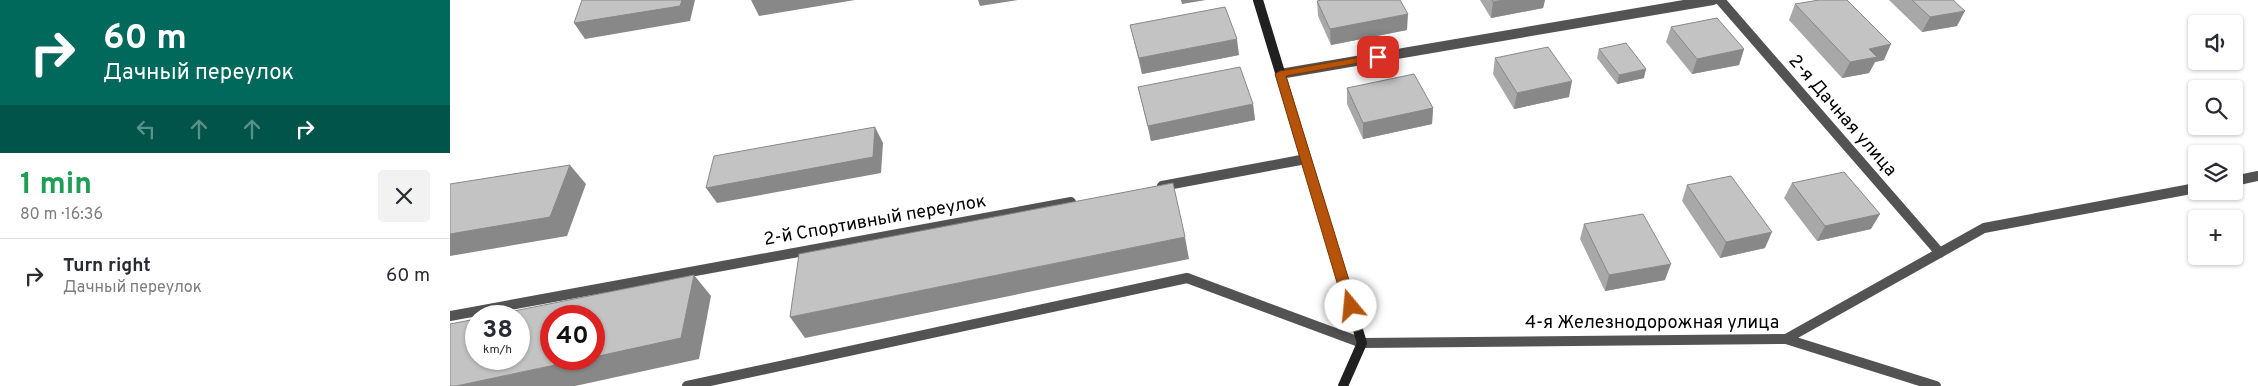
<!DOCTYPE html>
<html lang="en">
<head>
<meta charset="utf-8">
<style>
  :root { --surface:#fff; --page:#f2f2f3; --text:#2b2b33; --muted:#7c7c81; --line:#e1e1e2 }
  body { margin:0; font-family:Overpass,sans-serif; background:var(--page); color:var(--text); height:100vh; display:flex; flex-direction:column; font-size:19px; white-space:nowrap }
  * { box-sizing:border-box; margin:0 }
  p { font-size:16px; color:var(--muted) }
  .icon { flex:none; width:28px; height:28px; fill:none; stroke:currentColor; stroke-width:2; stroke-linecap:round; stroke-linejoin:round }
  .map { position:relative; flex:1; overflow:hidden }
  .details { display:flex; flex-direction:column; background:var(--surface); width:450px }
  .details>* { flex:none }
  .banner { background:#00695c; color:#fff; overflow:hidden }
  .controls { position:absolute; left:1738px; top:15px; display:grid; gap:10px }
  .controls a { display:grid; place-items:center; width:55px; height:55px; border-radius:5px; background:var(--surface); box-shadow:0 1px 4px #0004; font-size:25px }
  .speed { position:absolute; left:15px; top:305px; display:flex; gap:10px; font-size:25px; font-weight:700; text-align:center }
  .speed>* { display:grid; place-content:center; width:65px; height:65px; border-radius:50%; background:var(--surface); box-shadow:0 1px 4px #0004; line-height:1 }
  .speed small { font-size:12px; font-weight:400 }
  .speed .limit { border:8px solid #d22; background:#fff; color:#111 }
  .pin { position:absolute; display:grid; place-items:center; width:42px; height:42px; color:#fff; margin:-21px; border-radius:10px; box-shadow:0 2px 8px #0006 }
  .me { position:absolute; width:55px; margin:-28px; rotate:343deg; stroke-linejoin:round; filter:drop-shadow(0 0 4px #0008) }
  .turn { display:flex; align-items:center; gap:18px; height:105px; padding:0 20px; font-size:22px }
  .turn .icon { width:65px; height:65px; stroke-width:2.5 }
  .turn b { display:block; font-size:35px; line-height:42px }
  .lanes { display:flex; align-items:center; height:48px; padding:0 20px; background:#0003; justify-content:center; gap:25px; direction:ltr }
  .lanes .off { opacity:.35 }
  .round { display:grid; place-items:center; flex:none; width:52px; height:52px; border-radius:5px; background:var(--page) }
  .overview { display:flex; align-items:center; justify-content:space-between; height:85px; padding:0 20px }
  h1 { font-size:30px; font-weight:700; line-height:38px; color:#1e9e55 }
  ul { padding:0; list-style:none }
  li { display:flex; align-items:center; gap:15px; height:75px; padding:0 20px; border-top:1px solid var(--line) }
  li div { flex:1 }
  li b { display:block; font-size:19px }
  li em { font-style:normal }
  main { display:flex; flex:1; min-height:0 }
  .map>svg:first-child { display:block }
</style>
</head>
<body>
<main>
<section class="details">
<div class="banner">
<div class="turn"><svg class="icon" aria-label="right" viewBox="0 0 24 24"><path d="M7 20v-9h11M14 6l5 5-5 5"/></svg><div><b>60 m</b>Дачный переулок</div></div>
<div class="lanes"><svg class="icon off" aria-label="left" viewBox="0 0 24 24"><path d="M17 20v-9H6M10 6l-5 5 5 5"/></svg><svg class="icon off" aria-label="ahead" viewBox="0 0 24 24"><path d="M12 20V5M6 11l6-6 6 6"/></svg><svg class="icon off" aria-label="ahead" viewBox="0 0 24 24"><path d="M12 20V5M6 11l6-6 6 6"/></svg><svg class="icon" aria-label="right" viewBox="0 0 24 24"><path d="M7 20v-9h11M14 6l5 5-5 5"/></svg></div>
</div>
<div class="overview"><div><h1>1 min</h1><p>80 m · 16:36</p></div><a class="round"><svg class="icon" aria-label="close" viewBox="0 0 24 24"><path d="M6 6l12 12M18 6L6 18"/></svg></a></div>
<ul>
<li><svg class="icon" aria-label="right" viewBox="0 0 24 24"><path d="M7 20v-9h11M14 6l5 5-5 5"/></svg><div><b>Turn right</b><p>Дачный переулок</p></div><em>60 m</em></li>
</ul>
</section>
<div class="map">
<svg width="1808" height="386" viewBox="0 0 1808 386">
  <rect width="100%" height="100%" fill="#fff"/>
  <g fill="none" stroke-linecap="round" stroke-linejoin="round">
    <path stroke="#535353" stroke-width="10" d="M237 386 737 278 912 343"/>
    <path stroke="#535353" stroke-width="10" d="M1270 0 1490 253
      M830 74 1263 0
      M1784 181 1808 176
      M712 186 856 159
      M0 316 621 202
      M1336 339 1534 228 1746 188
      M912 343 1336 339 1486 386"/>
    <path stroke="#202020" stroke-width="10" d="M808 0 912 343 893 386"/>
  </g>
  <path fill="#a8a8a8" d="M1030 0H1095L1093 8 1041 18Z
    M1439 0H1503L1507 26 1472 32Z
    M867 1 957 30 881 45 868 16Z
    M1345 4 1434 60 1425 62 1419 73 1392 78 1339 20Z
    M680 25 789 55 692 74Z
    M1221 27 1294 49 1289 65 1242 74 1216 42Z
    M1149 49 1194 78 1167 84 1147 58Z
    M1045 58 1119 97 1064 109 1043 74Z
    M688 87 803 104 805 120 701 141Z
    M897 88 983 108 982 124 913 139 897 104Z
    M1342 183 1421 229 1367 241 1334 198Z
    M1237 185 1315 248 1270 258 1232 201Z
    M1134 224 1215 280 1155 291 1130 239Z"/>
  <path fill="#888" d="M232 0H245L240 21 135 39 124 23Z
    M301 0H405L309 16Z
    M528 0H568L530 6Z
    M731 0H756L732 4Z
    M1055 0H1095L1093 8 1041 18 1043 2Z
    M1515 11 1507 26 1472 32 1480 17Z
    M958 14 957 30 881 45 880 29Z
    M787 39 789 55 692 74 689 58Z
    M1441 44 1434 60 1425 62 1419 73 1392 78 1400 62 1419 49Z
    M1294 49 1289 65 1242 74 1247 59Z
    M1196 69 1194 78 1167 84 1169 75Z
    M1122 81 1119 97 1064 109 1067 93Z
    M803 104 805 120 701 141 698 126Z
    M983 108 982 124 913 139V123Z
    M425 127 433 143 431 173 267 203 256 188Z
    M120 165 136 184 117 236 0 256V234Z
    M1430 214 1421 229 1367 241 1375 226Z
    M1322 232 1315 248 1270 258 1276 242Z
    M735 237 739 259 355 338 340 317Z
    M1221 264 1215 280 1155 291 1159 275Z
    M244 275 261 296 249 359 125 386H6L133 359H144V357Z"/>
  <path fill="#c3c3c3" stroke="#888" d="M132 0H232L230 6 124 23Z
    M871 0H950L958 14 880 29 867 1Z
    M1042 0H1055L1043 2Z
    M1369 0H1397L1441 44 1419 49 1427 57 1400 62 1345 4Z
    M1462 0H1503L1515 11 1480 17Z
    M775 7 787 39 689 58 680 25Z
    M1267 18 1294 49 1247 59 1221 27Z
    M1176 43 1196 69 1169 75 1149 49Z
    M1098 47 1122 81 1067 93 1045 58Z
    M790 67 803 104 698 126 688 87Z
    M964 74 983 108 913 123 897 88Z
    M425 127 423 157 256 188 264 156Z
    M120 165 100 217 0 234V184Z
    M1394 172 1430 214 1375 226 1342 183Z
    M1281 176 1322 232 1276 242 1237 185Z
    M723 183 735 237 340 317 349 254Z
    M1193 214 1221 264 1159 275 1134 224Z
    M244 275 231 338 144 357V316H101V359H133L6 386H0V324L26 319V359H69V316H39Z"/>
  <path fill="#b45309" stroke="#753606" d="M928 54 933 57 932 59 836 76 907 306 905 310H896L894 306 825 74 830 71Z"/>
  <g text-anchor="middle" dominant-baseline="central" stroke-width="4" stroke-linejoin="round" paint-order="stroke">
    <g font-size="18" fill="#000" stroke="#fff">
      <text transform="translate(1392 116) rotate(49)">2-я Дачная улица</text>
      <text transform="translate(425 221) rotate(-10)">2-й Спортивный переулок</text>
      <text x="1202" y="323">4-я Железнодорожная улица</text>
    </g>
  </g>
</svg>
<div class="controls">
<a><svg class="icon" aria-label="sound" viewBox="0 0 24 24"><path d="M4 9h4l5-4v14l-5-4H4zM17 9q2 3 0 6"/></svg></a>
<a><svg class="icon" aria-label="search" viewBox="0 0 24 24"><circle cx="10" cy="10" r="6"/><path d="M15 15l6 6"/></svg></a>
<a><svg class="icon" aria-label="layers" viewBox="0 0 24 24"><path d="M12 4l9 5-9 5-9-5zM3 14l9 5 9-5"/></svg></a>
<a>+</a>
</div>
<div class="speed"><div>38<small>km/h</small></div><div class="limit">40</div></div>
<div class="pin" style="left:928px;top:57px;background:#d93025"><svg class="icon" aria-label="arrive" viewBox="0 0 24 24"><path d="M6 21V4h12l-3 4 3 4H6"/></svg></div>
<svg class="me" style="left:901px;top:306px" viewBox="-20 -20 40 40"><circle r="19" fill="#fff"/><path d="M0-13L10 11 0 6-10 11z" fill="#b45309"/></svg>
</div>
</main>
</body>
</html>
